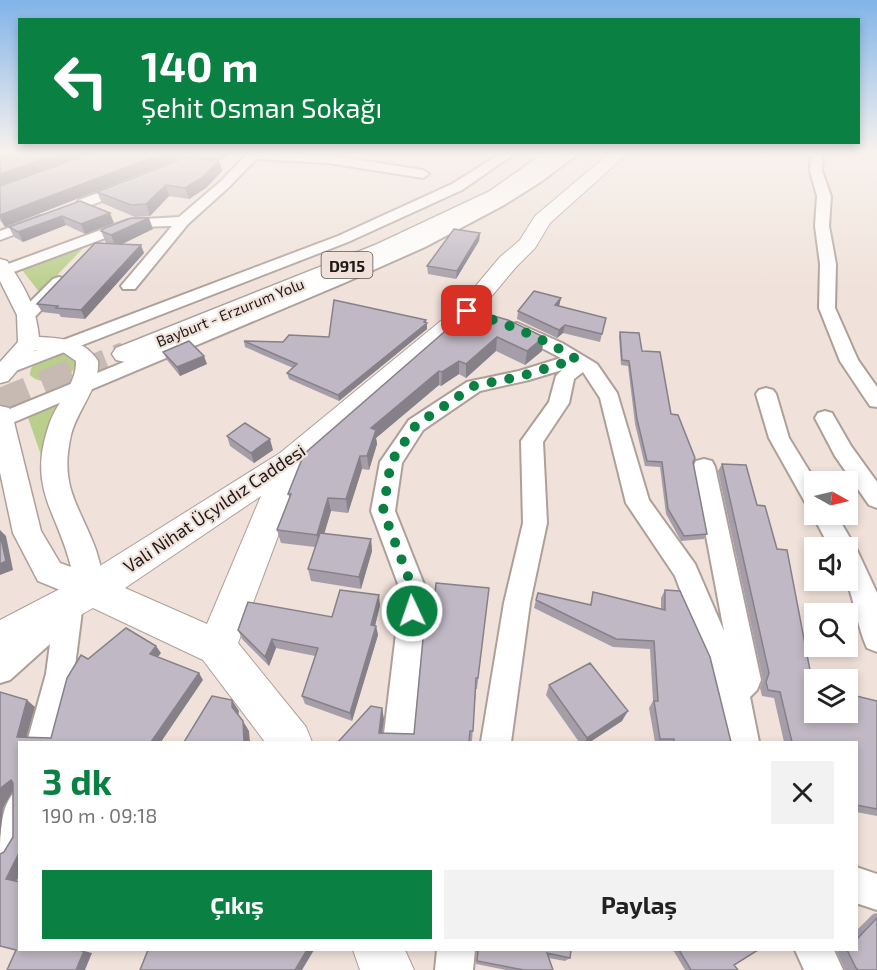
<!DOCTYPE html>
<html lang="tr">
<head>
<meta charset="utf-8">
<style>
  :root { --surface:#fff; --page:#f2f2f2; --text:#222; --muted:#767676; --accent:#0b8043 }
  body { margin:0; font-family:"Exo 2",sans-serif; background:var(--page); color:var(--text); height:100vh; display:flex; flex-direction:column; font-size:22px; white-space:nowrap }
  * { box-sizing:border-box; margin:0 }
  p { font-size:20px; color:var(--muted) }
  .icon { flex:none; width:33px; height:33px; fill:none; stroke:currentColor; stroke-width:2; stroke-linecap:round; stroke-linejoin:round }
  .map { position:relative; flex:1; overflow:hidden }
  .sheet { position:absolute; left:18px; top:741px; width:840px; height:210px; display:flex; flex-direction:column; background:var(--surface); border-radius:0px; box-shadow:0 3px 9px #0003 }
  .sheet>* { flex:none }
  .banner { position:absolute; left:18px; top:18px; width:842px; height:126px; border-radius:0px; box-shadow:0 3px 9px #0003; background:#0b8043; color:#fff; overflow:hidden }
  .needle { width:39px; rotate:98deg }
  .controls { position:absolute; left:804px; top:471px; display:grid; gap:12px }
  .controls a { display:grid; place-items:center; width:54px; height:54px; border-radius:0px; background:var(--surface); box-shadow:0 3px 9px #0003; font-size:30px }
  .pin { position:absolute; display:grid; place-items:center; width:51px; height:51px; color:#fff; margin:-26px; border-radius:12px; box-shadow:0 3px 9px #0006 }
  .me { position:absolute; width:66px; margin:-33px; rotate:357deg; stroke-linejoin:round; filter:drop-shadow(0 0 4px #0008) }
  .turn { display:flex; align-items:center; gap:21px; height:126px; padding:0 24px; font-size:27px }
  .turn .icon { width:78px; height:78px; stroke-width:2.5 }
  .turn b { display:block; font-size:42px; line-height:51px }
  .round { display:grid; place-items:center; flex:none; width:63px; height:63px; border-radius:0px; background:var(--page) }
  .headline { display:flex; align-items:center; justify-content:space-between; height:102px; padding:0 24px }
  h1 { font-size:36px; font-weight:700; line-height:45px; color:var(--accent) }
  .action { display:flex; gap:12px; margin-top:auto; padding:12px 24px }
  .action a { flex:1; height:69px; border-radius:0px; background:var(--accent); color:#fff; font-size:24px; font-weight:700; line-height:69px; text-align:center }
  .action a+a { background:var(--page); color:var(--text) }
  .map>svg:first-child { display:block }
</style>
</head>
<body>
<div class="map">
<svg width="877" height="970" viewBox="0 0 877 970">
  <rect width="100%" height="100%" fill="#f0e2da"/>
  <path fill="#bacf8c" d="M86 245 40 293 19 266Z
    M58 353 76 357 78 365C68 379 43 388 30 375 30 361 46 358 58 353Z
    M59 403 48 475 27 415Z"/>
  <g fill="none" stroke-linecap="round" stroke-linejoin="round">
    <path stroke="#c6bab3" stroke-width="25" stroke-dasharray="25 12" stroke-linecap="butt" d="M83 371 125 354"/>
    <path stroke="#c6bab3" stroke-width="31" stroke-dasharray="31 16" stroke-linecap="butt" d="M0 404 86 369"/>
    <defs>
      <path id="minor" d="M249 152 328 155 423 170 429 174 423 178 328 163 256 159 229 187 188 224 135 289H123L121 286 172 226 135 227 0 277V267L128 220 179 217 221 181Z
        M503 152H517L462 190 348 242 0 377V364L338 236 452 184Z
        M566 152H580L542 181 504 205 425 247 344 283 0 428V413C79 381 157 348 236 316 351 270 464 224 566 152Z
        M811 152H823L822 171 831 196 829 226 836 264 835 308 858 360 877 387V407L870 406 840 361 819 308 820 264 815 226 817 196 810 171Z
        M128 182 133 183 134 186 133 189 89 206H79L77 203 79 200Z
        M40 216 45 217 47 220 45 223 0 240V231Z
        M59 277 65 279 67 282 65 285 33 319H21L19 315 21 311 53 279Z
        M517 323 562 343 597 364 617 393 649 500 695 564 724 631 693 467 696 461 704 459 712 461 715 467 761 680 757 690 750 697 759 742H729L719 692 675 576 626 503 600 398 583 372 574 379 569 403 543 442 547 523 530 603 511 742H481L504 603 523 523 521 441 549 402 556 376 562 370 529 380 480 391 423 430 402 463 395 511 427 592 413 742H383L401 592 371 511 380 462 409 420 467 382 519 371 561 358 511 332 508 328 511 324Z
        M766 388 773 390 776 394 789 438 816 482 814 507 806 504 769 438 756 394 759 390Z
        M825 411 832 413 851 446 877 482V508L869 505 835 456 815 418 818 413Z
        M814 510V514H836L857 550 877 593V652L867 648C857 626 855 602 846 580H848V548H830L812 514Z
        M69 599 78 603 82 611 74 674 57 742H27L46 674 50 644 10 680 0 683V652L46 614 56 610 60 603Z
        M20 788V840L12 855 0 860C0 835 0 799 20 788Z
        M856 867 877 874V910L856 903Z
        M437 950H475L473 970H435Z
        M795 950H834L843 970H804Z"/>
      <path id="tertiary" d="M0 259 7 261C24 286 36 306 39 337 62 338 85 340 98 361 100 387 77 410 71 435 59 488 79 504 96 550 100 563 103 577 108 590L103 599 92 603 38 581 13 533 0 472V406L9 408 12 414 41 531 60 563 71 567C57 510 27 489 49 425 56 403 77 384 76 361L63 352 35 350 8 381 0 383V362L18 342 17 315 0 281Z"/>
      <path id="secondary" d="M611 152H629L550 223 535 248 516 267 475 316 424 358 304 467 238 643 306 727 312 742H265L203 660 93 608 14 652 0 658V620L79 579 280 453 459 306 500 257 520 240 535 216ZM261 496 207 624 125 588Z
        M353 950H405L414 970H360Z"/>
      <path id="trunk" d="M545 152H565L504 199 391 255 134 360 125 362 116 360 112 354 116 348 375 245 490 191Z"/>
    </defs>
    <use href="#minor" stroke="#aea099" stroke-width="4"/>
    <use href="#tertiary" stroke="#aea099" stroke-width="3"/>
    <use href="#secondary" stroke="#aea099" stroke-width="2"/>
    <use href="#trunk" stroke="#aea099" stroke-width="3"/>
    <use href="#minor" fill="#fff" fill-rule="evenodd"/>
    <use href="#tertiary" fill="#fff" fill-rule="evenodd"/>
    <use href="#secondary" fill="#fff" fill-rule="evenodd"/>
    <use href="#trunk" fill="#fff" fill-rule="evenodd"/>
  </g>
  <path fill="#a59ea9" d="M0 152H231L224 159 181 158 5 227 0 220Z
    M219 160 222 171 206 188 189 199 169 196 150 216 135 217 102 203 97 192Z
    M80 201 114 223 85 234 66 225 23 242 14 237 9 227Z
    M153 229 122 244 144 253 85 319 61 317 59 314 42 312 37 304 106 243 101 231Z
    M480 233 479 241 456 279 428 274 427 266Z
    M561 298 559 306 606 318 600 342 563 333 557 338 517 319 518 311Z
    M476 311 542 351 525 365 496 351 466 378 459 374 441 386 439 385 376 438 377 444 369 470 362 469 348 513 331 511 324 534 371 539 372 551 361 589 311 581 308 569 315 547 281 543 277 530 290 499 288 494Z
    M426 320 427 329 339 401 289 379 287 373 293 368 245 347 244 341 283 342 329 337Z
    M620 332 642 351 693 462 707 534 704 539 681 541 666 514 660 467 645 466 635 424 628 366 621 365 619 337Z
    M163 352 207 364 180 376 167 360Z
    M227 436 273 450 254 463 230 446Z
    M722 464 813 686 877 701V816L856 812V742H784L774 698 762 696 760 688 763 680 718 471Z
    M489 588 477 689H476L472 741 338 742 384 719 382 733 414 734 433 619Z
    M665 590 731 742H655L649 708 653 701 650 649 613 647 534 608 536 600 590 605 593 592 661 609V598Z
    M380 605 375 626H376L378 635 352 721 305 704 302 696 315 656 276 648 269 666 242 639 238 630 332 617Z
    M549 685 622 721 590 742H579L546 695Z
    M877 913V970H845L837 952 839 950H856V931L873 914Z
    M477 950H571L570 958 565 961 549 958 553 970H506L476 964Z
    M673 950H758L734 965 738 970H685Z"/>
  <path fill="#868189" d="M63 152H96L0 187V174Z
    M167 152H180L181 158 5 227 0 217V215Z
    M222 152H231L224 159Z
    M219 160 222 171 206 188 189 199 185 188Z
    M166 185 169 196 150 216 146 204Z
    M110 213 114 223 85 234 81 224Z
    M62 216 66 225 23 242 18 232Z
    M149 218 153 229 116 247 111 235Z
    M480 233 479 241 456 279 457 271Z
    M141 245 144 253 85 319 81 310Z
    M561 298 559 306 555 305Z
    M426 320V324L427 323V329L339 401 338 395Z
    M565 325 563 333 557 338 559 330Z
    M497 337 496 351 466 378V364Z
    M544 337 542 351 525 365 527 351Z
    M204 356 207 364 180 376 177 367Z
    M459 361V374L441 386 442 372Z
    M439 371V385L376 438 377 444 369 470 367 456 371 428Z
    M270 439 273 450 254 463 251 453Z
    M360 456 362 469 348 513 346 499Z
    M328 498 331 511 320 548 317 535Z
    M0 530 6 536 13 570 0 575Z
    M371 539 372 551 361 589 359 577Z
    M379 595 380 605 373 634 371 625Z
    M376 626 378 635 352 721 350 713Z
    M272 639 276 648 269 666 265 657Z
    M156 646 161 653 155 661 150 654Z
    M199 673 203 680 161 742H151Z
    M27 700 35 707 25 742 17 737Z
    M232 700 239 711 238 717 232 707Z
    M382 708 384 719 381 742 379 733Z
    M628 711 622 721 590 742H585L587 738Z
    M243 721 249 731 250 742H244Z
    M11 780 20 786 12 792 3 808 0 837V791L2 787Z
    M20 851V875L16 882 6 879Z
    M307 950H314L302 970H295Z
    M84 951 92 953 85 970H76Z"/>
  <path fill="#c0b8c4" stroke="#868189" stroke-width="1.5" d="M0 152H63L0 174Z
    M95 152H167L0 215V186Z
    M184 158 219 160 203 177 185 188 166 185 146 204 131 205 97 192Z
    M80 201 110 213 81 224 62 216 18 232 9 227Z
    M131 218H149L111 235 101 231 105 228Z
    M454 229 480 233 457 271 427 266Z
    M95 243 141 245 81 310 56 308 58 306 37 304Z
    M534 291 561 298 555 305 606 318 602 334 565 325 559 330 518 311Z
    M334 300 426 320 424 322 427 323 338 395 287 373 297 364 244 341 283 342 289 335 329 337Z
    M476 311 508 320 544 337 527 351 497 337 466 364 459 361 442 372 439 371 371 428 376 430 367 456H360L346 499 328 498 317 535 277 530 291 494H288L304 454 451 326 458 328Z
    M620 332 639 333 642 351 660 352 671 414 678 415 695 458 693 462 707 534 684 536 668 509 662 462 647 461 637 419 629 361 622 360Z
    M189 341 204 356 177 367 163 352Z
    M245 423 270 439 251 453 227 436Z
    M722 464 746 465 757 505 765 506 777 549 787 550 813 686 814 687V712H848V694L877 701V809L856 805V742H792L780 692 768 690 766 682 769 673Z
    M320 533 371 539 359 577 308 569Z
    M0 534 6 561 0 564Z
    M436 583 489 588 478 678H476L473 731H470L469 742H338L371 706 382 708 379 733 414 734 425 618 433 619Z
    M340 590 379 595 371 625 376 626 350 713 302 696 318 648 272 639 265 657 238 630 248 602 332 617Z
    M665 590 680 591 710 657 731 742H674V739H660L654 701H658L654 641 616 639 536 600 538 593 591 605 593 592 665 610Z
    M126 628 156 646 150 654 199 673 151 742H20V851L6 879 20 882V950H76L84 951 76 970H7L16 950 0 946V854L4 852 13 837V783L11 780 2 787 0 791V692L27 700 17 737 51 738 67 678 81 655 88 659Z
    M590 663 628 711 587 738 549 685Z
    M212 696 232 700V707L243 721 244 742H184Z
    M877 918V970H858L856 968 847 950H856V940Z
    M148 950H307L295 970H140Z
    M478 950H571L570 958 547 953 553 970H524L477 961Z
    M679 950H758L734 965 738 970H691Z"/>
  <linearGradient id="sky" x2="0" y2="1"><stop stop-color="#81b4e8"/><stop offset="0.53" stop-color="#f8f2ee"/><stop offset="1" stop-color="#f8f2ee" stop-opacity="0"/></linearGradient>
  <rect width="877" height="288" fill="url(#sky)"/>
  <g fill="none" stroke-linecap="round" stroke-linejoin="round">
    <path stroke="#0b8043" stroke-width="10" stroke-dasharray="0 18" d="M412 611 414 592 383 511 391 462 416 425 474 386 522 376 576 359C542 337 506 324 467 311"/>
  </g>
  <g text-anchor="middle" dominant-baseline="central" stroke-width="4.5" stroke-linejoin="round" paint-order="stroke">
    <g font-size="15" fill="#1e1916" stroke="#f0e2da">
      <text transform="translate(230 312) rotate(-22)">Bayburt - Erzurum Yolu</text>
    </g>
    <rect fill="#f0e2da" stroke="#5d5551" stroke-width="1.5" x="321.5" y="252" width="51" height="26" rx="4.5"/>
    <g font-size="16" font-weight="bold" fill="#1e1916">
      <text x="347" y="265">D915</text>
    </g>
    <g font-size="18" fill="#1e1916" stroke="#f0e2da">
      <text transform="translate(214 508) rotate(-34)">Vali Nihat Üçyıldız Caddesi</text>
    </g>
  </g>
</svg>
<div class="controls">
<a><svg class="needle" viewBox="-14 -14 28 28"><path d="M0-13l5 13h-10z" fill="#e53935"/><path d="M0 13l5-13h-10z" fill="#767676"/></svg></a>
<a><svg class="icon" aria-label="sound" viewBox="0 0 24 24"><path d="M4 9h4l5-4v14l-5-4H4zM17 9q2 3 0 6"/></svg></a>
<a><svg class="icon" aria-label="search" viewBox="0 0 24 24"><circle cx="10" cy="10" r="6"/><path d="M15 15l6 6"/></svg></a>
<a><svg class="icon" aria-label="layers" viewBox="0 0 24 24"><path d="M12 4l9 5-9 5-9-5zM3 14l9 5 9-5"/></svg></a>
</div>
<div class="pin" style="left:467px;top:311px;background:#d93025"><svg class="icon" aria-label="arrive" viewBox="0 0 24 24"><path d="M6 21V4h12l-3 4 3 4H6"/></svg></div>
<svg class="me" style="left:412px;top:611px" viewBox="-20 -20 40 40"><circle r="17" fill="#0b8043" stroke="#fff" stroke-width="3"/><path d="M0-11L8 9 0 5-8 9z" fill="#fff"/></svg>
<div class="banner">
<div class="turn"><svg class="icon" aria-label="left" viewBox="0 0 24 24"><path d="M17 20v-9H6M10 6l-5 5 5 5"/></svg><div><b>140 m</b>Şehit Osman Sokağı</div></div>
</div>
<section class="sheet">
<div class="headline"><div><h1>3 dk</h1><p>190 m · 09:18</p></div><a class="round"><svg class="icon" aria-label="close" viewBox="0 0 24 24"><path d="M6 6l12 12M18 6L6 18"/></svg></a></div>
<div class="action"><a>Çıkış</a><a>Paylaş</a></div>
</section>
</div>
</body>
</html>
